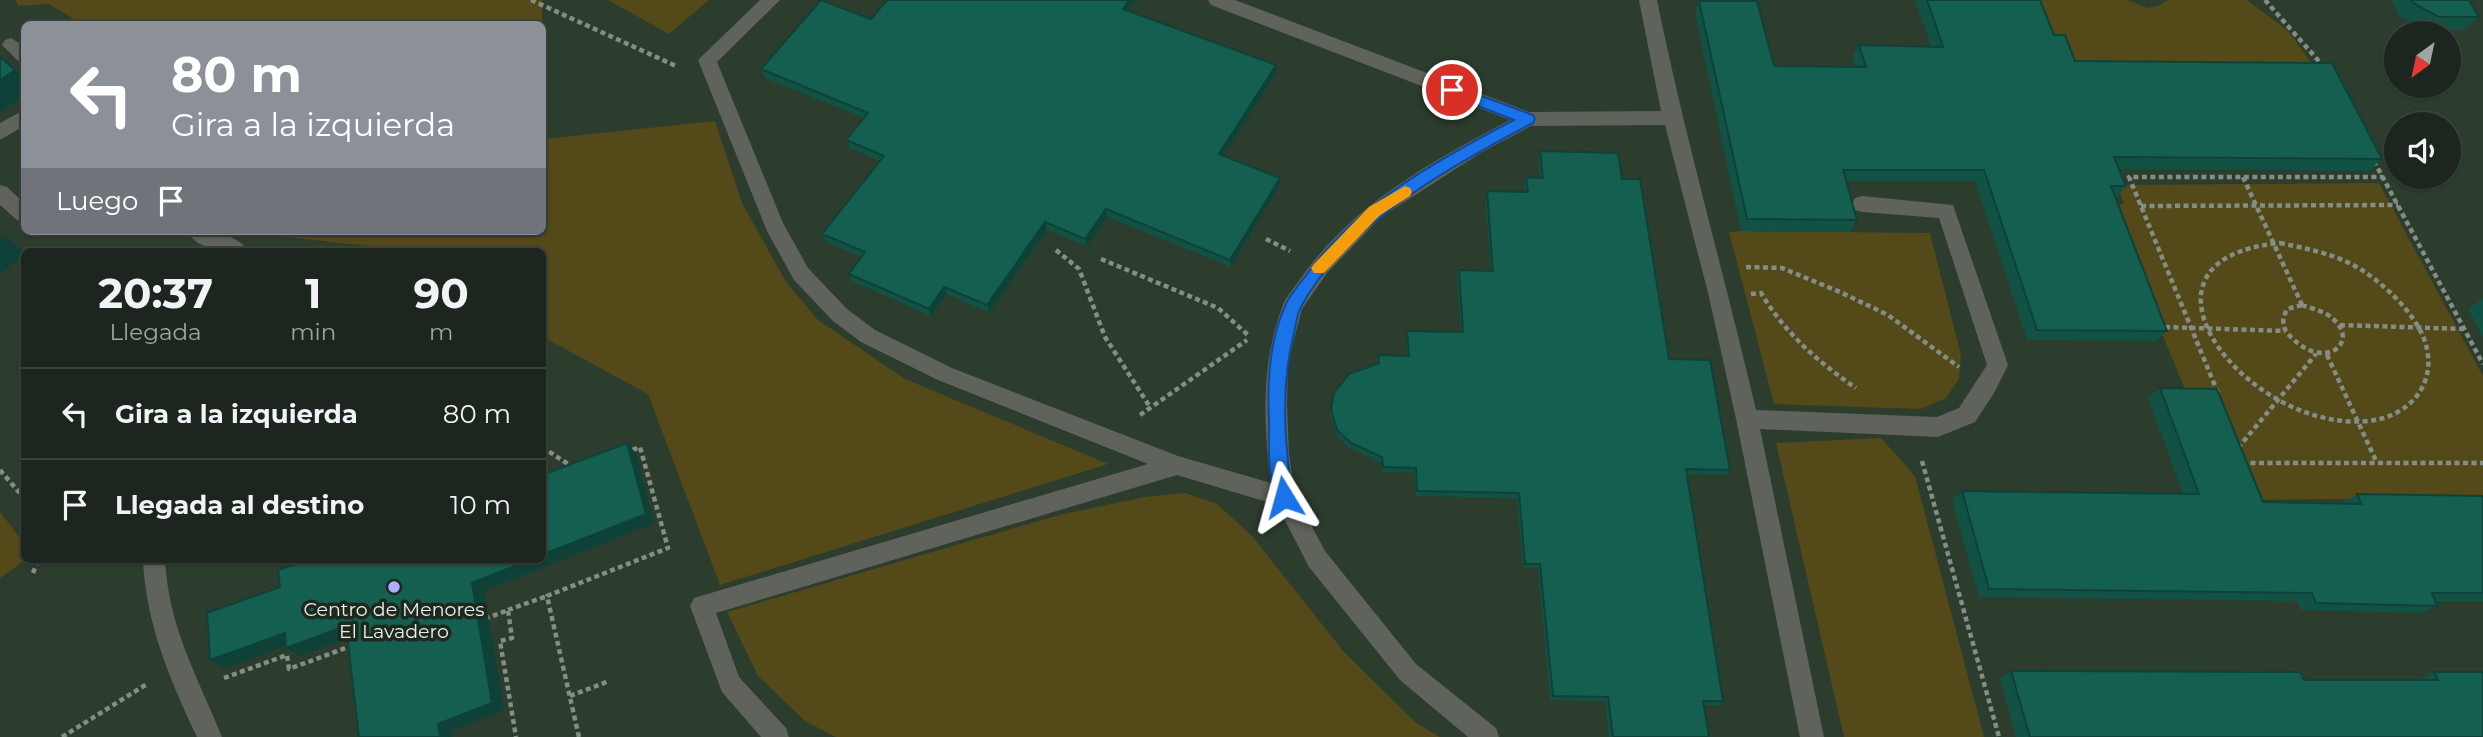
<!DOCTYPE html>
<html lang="es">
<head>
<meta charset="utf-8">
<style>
  :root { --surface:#1c261e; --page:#252e27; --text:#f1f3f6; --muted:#a0a5a4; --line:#3a433c }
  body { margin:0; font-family:Montserrat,sans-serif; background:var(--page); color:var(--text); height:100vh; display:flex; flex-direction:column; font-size:26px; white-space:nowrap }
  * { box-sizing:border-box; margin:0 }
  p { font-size:23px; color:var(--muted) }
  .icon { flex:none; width:38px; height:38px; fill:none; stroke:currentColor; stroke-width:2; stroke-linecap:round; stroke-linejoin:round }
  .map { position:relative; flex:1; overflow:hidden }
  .side { position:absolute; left:21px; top:248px; width:525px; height:315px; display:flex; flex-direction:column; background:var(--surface); border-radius:10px; box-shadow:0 2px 5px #0004,0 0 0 2px var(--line) }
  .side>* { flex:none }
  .banner { position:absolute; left:21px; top:21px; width:525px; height:214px; border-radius:10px; box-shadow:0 2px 5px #0004,0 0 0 2px var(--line); background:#8c9099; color:#fff; overflow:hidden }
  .needle { width:46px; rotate:213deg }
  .controls { position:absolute; left:2384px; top:21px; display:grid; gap:14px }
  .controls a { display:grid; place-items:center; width:77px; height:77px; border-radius:50%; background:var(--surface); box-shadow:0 2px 5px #0004,0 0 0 2px var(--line); font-size:35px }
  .pin { position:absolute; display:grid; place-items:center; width:60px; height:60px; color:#fff; margin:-30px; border:4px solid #fff; border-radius:50%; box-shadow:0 2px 7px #0007 }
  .me { position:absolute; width:77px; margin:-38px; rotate:352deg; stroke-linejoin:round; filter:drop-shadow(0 0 5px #0008) }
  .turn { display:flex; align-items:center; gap:24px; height:147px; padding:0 35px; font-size:32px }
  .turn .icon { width:91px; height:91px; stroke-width:2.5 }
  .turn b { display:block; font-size:49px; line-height:60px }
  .then { display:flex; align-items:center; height:66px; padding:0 35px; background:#0003; gap:14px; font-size:26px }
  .eta { display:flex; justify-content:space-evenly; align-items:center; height:119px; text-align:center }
  .eta b { font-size:42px; font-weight:700; line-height:49px }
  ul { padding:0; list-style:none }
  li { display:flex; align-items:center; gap:21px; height:91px; padding:0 35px; border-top:2px solid var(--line) }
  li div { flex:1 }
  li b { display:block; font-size:26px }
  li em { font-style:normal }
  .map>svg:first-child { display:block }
</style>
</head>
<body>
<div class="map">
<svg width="2483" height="737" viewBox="0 0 2483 737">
  <rect width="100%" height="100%" fill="#263228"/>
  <path fill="#2c3d2e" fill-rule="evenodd" d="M0 0H2483V737H0ZM24 24H542V231H24ZM2396 33H2448V86H2396ZM2396 124H2448V177H2396ZM24 252H542V560H24Z"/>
  <path fill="#544918" d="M16 0H542V24H82L49 4 18 6Z
    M608 0H709L669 34Z
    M2033 0H2128L2147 8 2160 5 2168 0H2247L2287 30 2314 66 2068 62 2048 41Z
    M715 121 742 203 786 282 818 320 905 379 1108 464 720 585 648 394 543 337 542 252H389L379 247 275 236 266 231H542L543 139Z
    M2379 183 2483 376V498L2225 500 2186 392 2109 204H2124L2117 185Z
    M1741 231 1930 233 1961 355 1959 379 1946 398 1921 409 1774 404 1729 232Z
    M1881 438 1915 476 1984 737H1844L1776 443Z
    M1185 493 1217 504 1252 536 1344 652 1416 723 1440 737H836L805 721 758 676 727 612 1059 515 1145 497Z
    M0 512 24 543 25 560 0 578Z"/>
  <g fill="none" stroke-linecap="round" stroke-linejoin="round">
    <path stroke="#848e86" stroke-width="4.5" stroke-dasharray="5 3.5" stroke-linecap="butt" d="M531 0 676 66
      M2265 0 2324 67
      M2374 161 2483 364
      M2243 177 2302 305
      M2141 206 2398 205
      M1266 239 1290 251
      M2280 243C2309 249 2340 255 2365 272 2388 288 2414 313 2424 339 2440 382 2410 417 2368 421 2247 433 2111 259 2280 243Z
      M1056 250 1079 269 1105 337 1150 407
      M1101 259 1218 308 1248 335
      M1746 267 1782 268 1840 292 1888 315 1959 367
      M1751 294 1761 293C1785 333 1818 362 1856 388
      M2302 305C2310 308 2320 310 2328 315 2364 339 2327 373 2292 338 2282 329 2281 321 2287 309Z
      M2340 325 2464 329
      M2165 327 2285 331
      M2327 355 2377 463
      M2218 393 2129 177H2383
      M1140 415 1247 340
      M542 447 574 468
      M2238 448 2316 354
      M1922 461 1999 737
      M2242 463H2483
      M0 470 24 498
      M33 573 38 560
      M508 610 547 596
      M485 619 508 610 512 638 500 641 516 737
      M224 678 287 655 289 669 351 646
      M570 696 609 681
      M62 737 147 684
      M579 737 547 596 668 548 640 447 627 452"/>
    <path fill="#60625c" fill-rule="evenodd" d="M760 0H780L717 62 783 223 808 268 847 309 875 330 952 368 1178 456 1271 483C1263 424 1261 361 1283 305 1287 295 1295 287 1301 278 1352 205 1432 161 1510 120L1211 5 1208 0H1235L1529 112 1661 111 1639 0H1657C1685 138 1724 273 1756 410L1937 417 1959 408 1987 365 1939 218 1862 212 1855 210 1852 204 1855 198 1862 196 1953 205 2008 365 1994 393 1975 422 1938 437 1760 429 1824 737H1800L1736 419 1709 297 1665 125 1531 126 1482 152 1381 217 1327 273 1302 309 1288 362 1287 405 1289 454 1295 495 1325 551 1416 664 1496 728 1499 737H1468L1400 680 1309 567 1277 505 1177 475 716 613 739 677 786 728 789 737H761L722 692 690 606 694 598 1148 464 938 380 861 342 833 321 794 280 767 231 698 60Z
      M11 38 24 46V63L18 61 2 45 5 40Z
      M24 110V126L0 140V123Z
      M0 185 7 187 24 203V222L17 220 0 205Z
      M187 231C207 231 238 232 248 252 228 252 197 251 187 231Z
      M143 560H165C169 629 197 675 222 737H197C170 680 146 624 143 560Z"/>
  </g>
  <path fill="#115245" d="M1136 0 1128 11 1276 65V73L1223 156 1279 186 1231 267 1107 217 1087 246 1047 230 989 313 947 294 931 316 852 281 849 274 862 257 826 242 822 234 880 161 850 148 846 140 864 118 765 78 761 69 871 19Z
    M1915 0H2040L2054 35 2075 61 2382 159 2369 171 2119 169 2126 186 2116 198 2167 331 2156 341 2027 340 1975 181H1846L1857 220 1849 232 1741 231 1695 13 1699 1 1774 66 1855 67 1852 57 1859 45 1931 46Z
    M2391 0H2469L2479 17 2465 30H2425L2399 16Z
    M1540 151 1622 179 1669 359 1730 470 1726 475 1687 474 1723 701 1719 705H1704L1709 737H1609L1605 701 1550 700 1538 568H1523L1517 498 1416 496 1414 473 1382 472 1381 463 1350 448 1337 436 1330 414 1334 393 1377 364 1378 355 1407 356 1406 337 1407 331 1461 332 1457 276 1459 270 1491 271 1485 198 1487 191 1525 192 1524 184 1526 177 1540 178 1538 158Z
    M2483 299V337L2468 309Z
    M2160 388 2263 502 2343 503 2357 494 2483 496V601H2435L2437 606 2421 613 2301 610 2297 601 1979 597 1952 500 1962 491 2183 493 2148 398Z
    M2011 671 2304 680H2417L2434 672 2483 737H2016L2000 679Z"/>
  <path fill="#0e4238" d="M1129 0H1136L1124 17 1123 9Z
    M1276 65V73L1219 162V154Z
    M15 70 24 79V96L0 112V80Z
    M1280 178 1279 186 1231 267 1230 260Z
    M1106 209 1107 217 1087 246 1085 239Z
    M1045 222 1047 230 989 313 987 305Z
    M4 236 25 252 24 255 0 274V239Z
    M944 287 947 294 931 316 929 309Z
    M627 443 636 453 654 523 484 591 504 710 451 731 452 737H440L438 724 472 583 530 560H542V555Z
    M346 626 360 634 300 656 286 648Z
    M285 633 299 641 226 668 210 660Z"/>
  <path fill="#145f50" stroke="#0e4238" stroke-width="2" d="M821 0 871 19 887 0H1129L1123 9 1276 65 1219 154 1280 178 1230 260 1106 209 1085 239 1045 222 987 305 944 287 929 309 849 274 865 252 822 234 884 156 846 140 868 113 761 69Z
    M1927 0H2040L2054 35H2065L2075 61 2332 63 2382 159 2114 157 2126 186H2111L2167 331 2037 330 1984 170H1843L1857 220 1747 219 1699 1H1757L1774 66 1866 67 1859 45 1943 47Z
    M2411 0H2469L2479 17H2439L2413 3Z
    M0 57 15 70 0 80Z
    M1540 151 1618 153 1622 179H1640L1669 359 1710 360 1730 470 1686 469 1723 701H1703L1709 737H1613L1608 697 1553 696 1540 564H1525L1519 493 1417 491 1416 468 1383 467 1382 457 1351 443 1337 430 1331 409 1334 393 1349 374 1379 363 1378 355 1409 356 1407 331 1463 332 1459 270 1493 271 1487 191 1528 192 1526 177 1543 178Z
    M2160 388 2217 389 2263 502 2361 504 2357 494 2483 496V593H2432L2437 606 2316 603 2312 593 1989 589 1962 491 2199 494Z
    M627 443 646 514 542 555V475Z
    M308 560H530L472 583 492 703 438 724 440 737H359L346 626 286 648 285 633 210 660 207 613 280 587 278 570Z
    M2011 671 2300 672 2304 680H2438L2434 672H2483V737H2030Z"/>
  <path fill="#1a73e8" stroke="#114b97" stroke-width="2" d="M1452 85 1533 115 1535 119 1533 123C1454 164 1343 226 1301 307 1297 314 1296 324 1294 333 1280 387 1285 442 1292 497L1290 503 1284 505 1278 503C1267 479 1269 444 1269 419 1267 382 1270 338 1286 304 1290 295 1298 286 1304 278 1355 205 1437 160 1514 120L1447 94V86Z"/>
  <path fill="#f59e0b" d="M1405 186 1410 188 1412 192 1410 196 1380 215 1324 273H1314L1311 268 1314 264 1369 207Z"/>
  <circle fill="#aeaefa" stroke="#1d281f" stroke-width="2.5" cx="394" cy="587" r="7"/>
  <g text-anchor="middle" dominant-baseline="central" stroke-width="7" stroke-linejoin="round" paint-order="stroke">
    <g font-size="19" fill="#e9f0ea" stroke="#1d281f">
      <text x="394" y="609">Centro de Menores<tspan x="394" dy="22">El Lavadero</tspan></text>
    </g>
  </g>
</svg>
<div class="controls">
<a><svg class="needle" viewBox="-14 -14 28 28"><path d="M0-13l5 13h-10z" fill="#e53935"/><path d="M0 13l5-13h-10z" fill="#a0a5a4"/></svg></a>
<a><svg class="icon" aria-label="sound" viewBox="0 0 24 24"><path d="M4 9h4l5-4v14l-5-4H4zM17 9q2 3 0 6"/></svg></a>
</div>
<div class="pin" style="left:1452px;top:90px;background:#d93025"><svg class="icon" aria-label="arrive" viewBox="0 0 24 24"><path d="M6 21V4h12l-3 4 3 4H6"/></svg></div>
<svg class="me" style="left:1284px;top:497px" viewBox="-20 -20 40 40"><path d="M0-17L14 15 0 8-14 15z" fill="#1a73e8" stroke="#fff" stroke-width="4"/></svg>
<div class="banner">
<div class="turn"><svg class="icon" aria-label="left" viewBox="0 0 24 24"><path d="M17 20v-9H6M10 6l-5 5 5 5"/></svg><div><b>80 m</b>Gira a la izquierda</div></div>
<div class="then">Luego<svg class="icon" aria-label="arrive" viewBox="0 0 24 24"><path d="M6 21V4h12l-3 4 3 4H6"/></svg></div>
</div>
<section class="side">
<div class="eta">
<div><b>20:37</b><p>Llegada</p></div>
<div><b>1</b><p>min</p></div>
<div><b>90</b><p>m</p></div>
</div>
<ul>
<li><svg class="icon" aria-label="left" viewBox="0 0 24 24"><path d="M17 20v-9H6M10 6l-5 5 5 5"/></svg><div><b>Gira a la izquierda</b></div><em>80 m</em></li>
<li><svg class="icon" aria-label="arrive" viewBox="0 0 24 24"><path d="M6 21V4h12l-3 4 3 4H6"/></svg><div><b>Llegada al destino</b></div><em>10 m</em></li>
</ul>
</section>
</div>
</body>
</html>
